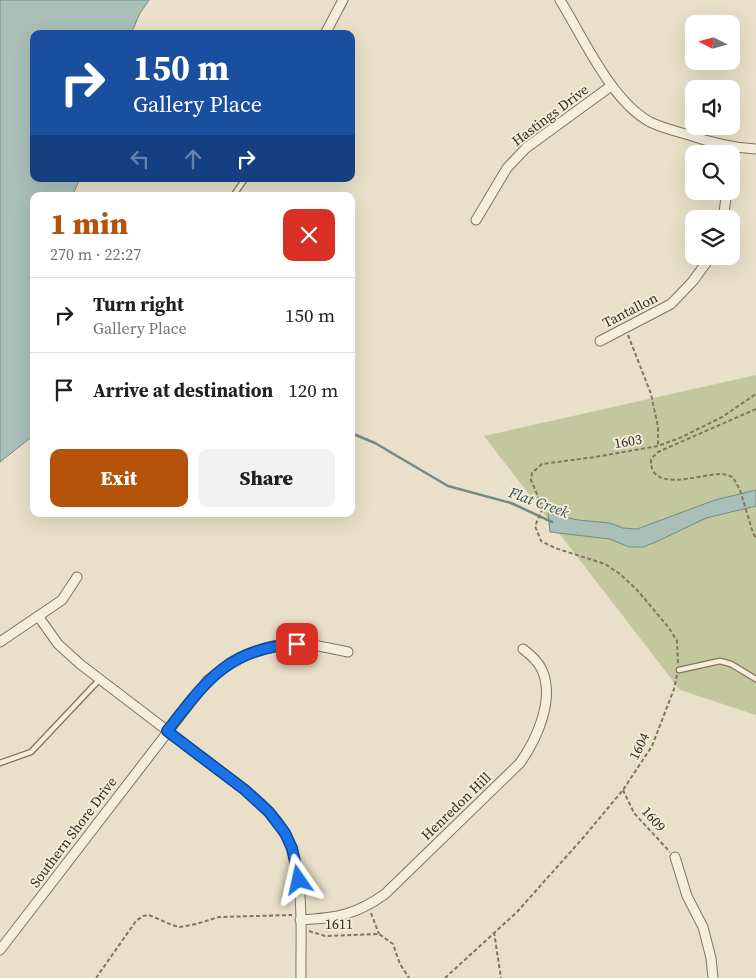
<!DOCTYPE html>
<html lang="en">
<head>
<meta charset="utf-8">
<style>
  :root { --surface:#fff; --page:#f2f2f2; --text:#202124; --muted:#757577; --line:#e0e0e0; --accent:#b45309 }
  body { margin:0; font-family:"Source Serif 4",serif; background:var(--page); color:var(--text); height:100vh; display:flex; flex-direction:column; font-size:19px; white-space:nowrap }
  * { box-sizing:border-box; margin:0 }
  p { font-size:16px; color:var(--muted) }
  .icon { flex:none; width:28px; height:28px; fill:none; stroke:currentColor; stroke-width:2; stroke-linecap:round; stroke-linejoin:round }
  .map { position:relative; flex:1; overflow:hidden }
  .details { position:absolute; left:30px; top:192px; width:325px; height:325px; display:flex; flex-direction:column; background:var(--surface); border-radius:10px; box-shadow:0 5px 20px #0002 }
  .details>* { flex:none }
  .hud { position:absolute; left:30px; top:30px; width:325px; height:152px; border-radius:10px; box-shadow:0 5px 20px #0002; background:#1a4fa0; color:#fff; overflow:hidden }
  .needle { width:32px; rotate:276deg }
  .controls { position:absolute; left:685px; top:15px; display:grid; gap:10px }
  .controls a { display:grid; place-items:center; width:55px; height:55px; border-radius:10px; background:var(--surface); box-shadow:0 5px 20px #0002; font-size:25px }
  .pin { position:absolute; display:grid; place-items:center; width:42px; height:42px; color:#fff; margin:-21px; border-radius:10px; box-shadow:0 2px 8px #0006 }
  .me { position:absolute; width:55px; margin:-28px; rotate:349deg; stroke-linejoin:round; filter:drop-shadow(0 0 4px #0008) }
  .turn { display:flex; align-items:center; gap:18px; height:105px; padding:0 20px; font-size:22px }
  .turn .icon { width:65px; height:65px; stroke-width:2.5 }
  .turn b { display:block; font-size:35px; line-height:42px }
  .lanes { display:flex; align-items:center; height:48px; padding:0 20px; background:#0003; justify-content:center; gap:25px; direction:ltr }
  .lanes .off { opacity:.35 }
  .round { display:grid; place-items:center; flex:none; width:52px; height:52px; border-radius:10px; background:var(--page) }
  .headline { display:flex; align-items:center; justify-content:space-between; height:85px; padding:0 20px }
  h1 { font-size:30px; font-weight:800; line-height:38px; color:var(--accent) }
  .action { display:flex; gap:10px; margin-top:auto; padding:10px 20px }
  .action a { flex:1; height:58px; border-radius:10px; background:var(--accent); color:#fff; font-size:20px; font-weight:800; line-height:58px; text-align:center }
  .action a+a { background:var(--page); color:var(--text) }
  ul { padding:0; list-style:none }
  li { display:flex; align-items:center; gap:15px; height:75px; padding:0 20px; border-top:1px solid var(--line) }
  li div { flex:1 }
  li b { display:block; font-size:19px }
  li em { font-style:normal }
  .map>svg:first-child { display:block }
</style>
</head>
<body>
<div class="map">
<svg width="756" height="978" viewBox="0 0 756 978">
  <rect width="100%" height="100%" fill="#eae0c9"/>
  <path fill="#c2c79e" d="M756 375V715L680 690 484 436Z"/>
  <path fill="#a9bfb8" stroke="#718c86" d="M0 0H149L140 13 131 34H34V179H80L72 196H34V435L0 462Z
    M756 490V506L706 518 656 542 643 547H629L610 539 550 532 548 513 578 520 610 523 623 528 637 529 715 500Z"/>
  <g fill="none" stroke-linecap="round" stroke-linejoin="round">
    <path stroke="#718c86" stroke-width="2.5" d="M351 433 375 443 448 486 511 503 552 522"/>
    <defs>
      <path id="service" d="M233 196 245 179
        M679 670 720 661 731 664 756 679
        M0 763 31 752 99 680"/>
      <path id="minor" d="M560 0C583 37 611 101 650 122 662 128 676 131 689 135 712 143 732 148 756 149
        M325 34 343 0
        M723 219 727 191
        M476 220 507 168 526 148 611 86
        M600 341 671 304 693 281 711 256
        M38 616 58 644 80 664 245 790C256 799 267 808 276 820 308 860 300 929 301 978
        M0 642 62 600 77 577
        M675 857 687 896 703 927 711 958 713 978
        M300 920C336 918 356 915 385 894L520 763C537 739 555 699 542 670 538 661 531 655 523 649
        M0 950 207 681C235 657 268 640 306 644 320 646 334 649 348 652"/>
    </defs>
    <use href="#service" stroke="#84735f" stroke-width="7"/>
    <use href="#minor" stroke="#84735f" stroke-width="11"/>
    <path stroke="#84735f" stroke-width="2" stroke-dasharray="4 2.5" stroke-linecap="butt" d="M628 335 651 394 658 427V445
      M756 409 658 452 651 459C649 494 700 474 721 474 725 474 729 476 733 477L740 490 753 533 756 538
      M678 663 677 641 669 628 638 591 620 574 605 564 555 548 541 541 535 526 543 508 531 480 532 473 542 464 595 457 658 446 682 437 722 417 756 394
      M623 790 634 813 670 852
      M371 913 379 934
      M309 931 325 936 379 934 393 944 400 964 409 978
      M494 932 501 978
      M96 978 136 921 143 916 149 915 172 925 180 927 196 924 219 917 292 915
      M445 978 517 912 582 839 623 790 652 746 674 689 677 675"/>
    <use href="#service" stroke="#f5eedb" stroke-width="4.5"/>
    <use href="#minor" stroke="#f5eedb" stroke-width="9"/>
  </g>
  <g fill="none" stroke-linecap="round" stroke-linejoin="round">
    <defs>
      <path id="route" d="M297 644C228 648 206 681 167 731L245 790 269 812 285 833 292 848 299 880"/>
    </defs>
    <use href="#route" stroke="#114b97" stroke-width="12"/>
    <use href="#route" stroke="#1a73e8" stroke-width="9"/>
  </g>
  <g text-anchor="middle" dominant-baseline="central" stroke-width="4" stroke-linejoin="round" paint-order="stroke">
    <g font-size="14" fill="#362c21" stroke="#f2ebd8">
      <text transform="translate(550 115) rotate(-37)">Hastings Drive</text>
      <text transform="translate(630 310) rotate(-27)">Tantallon</text>
      <text transform="translate(628 441) rotate(-10)">1603</text>
      <text transform="translate(639 746) rotate(-64)">1604</text>
      <text transform="translate(456 806) rotate(-44)">Henredon Hill</text>
      <text transform="translate(654 819) rotate(49)">1609</text>
      <text transform="translate(73 832) rotate(-53)">Southern Shore Drive</text>
      <text x="339" y="924">1611</text>
    </g>
    <g font-size="15" font-style="italic" fill="#325452" stroke="#f2ebd8">
      <text transform="translate(539 502) rotate(20)">Flat Creek</text>
    </g>
  </g>
</svg>
<div class="controls">
<a><svg class="needle" viewBox="-14 -14 28 28"><path d="M0-13l5 13h-10z" fill="#e53935"/><path d="M0 13l5-13h-10z" fill="#757577"/></svg></a>
<a><svg class="icon" aria-label="sound" viewBox="0 0 24 24"><path d="M4 9h4l5-4v14l-5-4H4zM17 9q2 3 0 6"/></svg></a>
<a><svg class="icon" aria-label="search" viewBox="0 0 24 24"><circle cx="10" cy="10" r="6"/><path d="M15 15l6 6"/></svg></a>
<a><svg class="icon" aria-label="layers" viewBox="0 0 24 24"><path d="M12 4l9 5-9 5-9-5zM3 14l9 5 9-5"/></svg></a>
</div>
<div class="pin" style="left:297px;top:644px;background:#d93025"><svg class="icon" aria-label="arrive" viewBox="0 0 24 24"><path d="M6 21V4h12l-3 4 3 4H6"/></svg></div>
<svg class="me" style="left:299px;top:880px" viewBox="-20 -20 40 40"><path d="M0-17L14 15 0 8-14 15z" fill="#1a73e8" stroke="#fff" stroke-width="4"/></svg>
<div class="hud">
<div class="turn"><svg class="icon" aria-label="right" viewBox="0 0 24 24"><path d="M7 20v-9h11M14 6l5 5-5 5"/></svg><div><b>150 m</b>Gallery Place</div></div>
<div class="lanes"><svg class="icon off" aria-label="left" viewBox="0 0 24 24"><path d="M17 20v-9H6M10 6l-5 5 5 5"/></svg><svg class="icon off" aria-label="ahead" viewBox="0 0 24 24"><path d="M12 20V5M6 11l6-6 6 6"/></svg><svg class="icon" aria-label="right" viewBox="0 0 24 24"><path d="M7 20v-9h11M14 6l5 5-5 5"/></svg></div>
</div>
<section class="details">
<div class="headline"><div><h1>1 min</h1><p>270 m · 22:27</p></div><a class="round" style="background:#d93025;color:#fff"><svg class="icon" aria-label="close" viewBox="0 0 24 24"><path d="M6 6l12 12M18 6L6 18"/></svg></a></div>
<ul>
<li><svg class="icon" aria-label="right" viewBox="0 0 24 24"><path d="M7 20v-9h11M14 6l5 5-5 5"/></svg><div><b>Turn right</b><p>Gallery Place</p></div><em>150 m</em></li>
<li><svg class="icon" aria-label="arrive" viewBox="0 0 24 24"><path d="M6 21V4h12l-3 4 3 4H6"/></svg><div><b>Arrive at destination</b></div><em>120 m</em></li>
</ul>
<div class="action"><a>Exit</a><a>Share</a></div>
</section>
</div>
</body>
</html>
